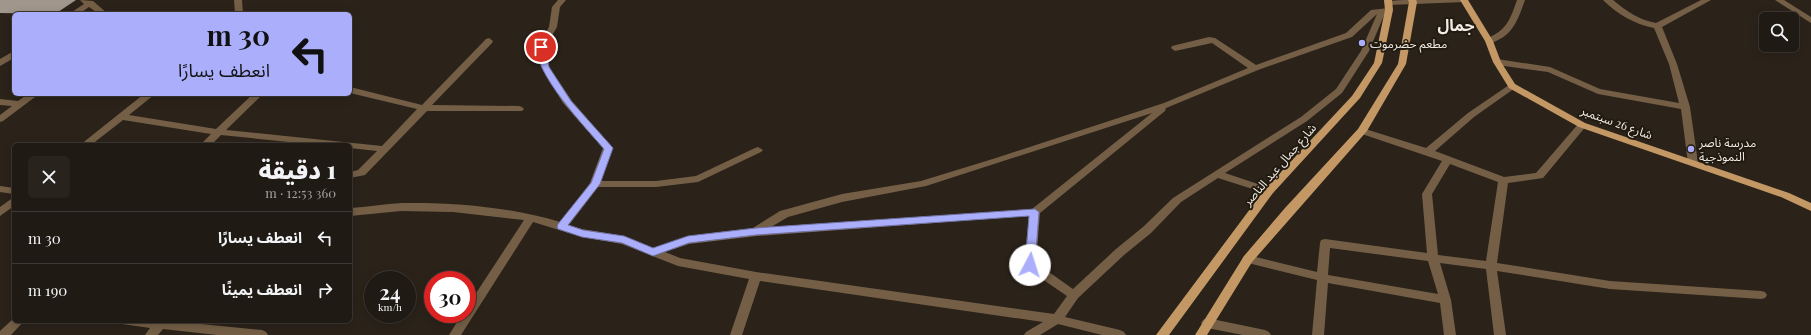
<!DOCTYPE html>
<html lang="ar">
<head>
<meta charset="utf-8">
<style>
  :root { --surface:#201a14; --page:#28231d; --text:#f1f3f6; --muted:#a2a1a0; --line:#3d3834 }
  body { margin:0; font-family:"Playfair Display","Noto Sans Arabic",serif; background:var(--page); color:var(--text); direction:rtl; height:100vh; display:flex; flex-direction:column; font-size:15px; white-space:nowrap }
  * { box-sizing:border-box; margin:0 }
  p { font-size:13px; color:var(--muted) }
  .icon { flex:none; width:22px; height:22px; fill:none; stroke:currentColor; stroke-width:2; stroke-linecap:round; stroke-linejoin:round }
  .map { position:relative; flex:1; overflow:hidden; direction:ltr }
  .drawer { position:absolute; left:12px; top:143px; width:340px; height:180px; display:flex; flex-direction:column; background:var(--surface); border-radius:6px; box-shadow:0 2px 10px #0003,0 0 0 1px var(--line); direction:rtl }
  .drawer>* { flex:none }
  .top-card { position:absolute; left:12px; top:12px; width:340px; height:84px; border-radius:6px; box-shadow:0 2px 10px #0003,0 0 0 1px var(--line); direction:rtl; background:#abaffb; color:#111; overflow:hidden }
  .fabs { position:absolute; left:1759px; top:12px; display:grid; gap:8px }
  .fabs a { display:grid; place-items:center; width:40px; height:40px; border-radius:6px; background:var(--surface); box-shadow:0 2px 10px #0003,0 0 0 1px var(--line); font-size:20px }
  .speed { position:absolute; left:364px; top:271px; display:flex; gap:8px; font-size:20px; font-weight:700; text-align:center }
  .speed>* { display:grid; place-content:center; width:52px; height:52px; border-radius:50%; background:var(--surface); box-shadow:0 2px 10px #0003,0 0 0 1px var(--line); line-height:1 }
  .speed small { font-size:10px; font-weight:400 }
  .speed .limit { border:6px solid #d22; background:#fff; color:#111 }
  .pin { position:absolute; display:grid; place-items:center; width:34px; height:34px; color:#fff; margin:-17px; border:2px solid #fff; border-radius:50%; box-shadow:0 1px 4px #0007 }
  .me { position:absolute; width:44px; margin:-22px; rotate:5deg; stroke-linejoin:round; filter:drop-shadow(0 0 3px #0008) }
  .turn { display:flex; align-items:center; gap:14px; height:84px; padding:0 16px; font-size:18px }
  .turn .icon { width:52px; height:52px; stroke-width:2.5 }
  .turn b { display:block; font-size:28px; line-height:34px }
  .round { display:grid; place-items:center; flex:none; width:42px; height:42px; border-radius:6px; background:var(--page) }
  .head { display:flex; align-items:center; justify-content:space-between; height:68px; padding:0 16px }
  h1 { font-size:24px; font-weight:800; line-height:30px }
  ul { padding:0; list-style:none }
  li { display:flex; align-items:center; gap:12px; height:52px; padding:0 16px; border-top:1px solid var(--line) }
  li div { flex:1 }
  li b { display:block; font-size:15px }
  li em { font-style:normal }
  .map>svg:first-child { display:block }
</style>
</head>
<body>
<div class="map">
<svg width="1811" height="335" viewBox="0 0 1811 335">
  <rect width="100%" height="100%" fill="#2b231a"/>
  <path fill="#a1968b" d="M0 0H76L55 14 0 13Z"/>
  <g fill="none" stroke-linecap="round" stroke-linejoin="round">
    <path fill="#745f46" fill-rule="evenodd" d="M80 0 93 1 108 14H99L89 7 79 14H69L84 4Z
      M234 0H242L243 14H235Z
      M558 0H566L560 7 557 27 545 47 549 67 572 101 613 148 601 181H656L696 176 755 148 758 147 763 150 761 152 698 182 656 187H598L569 225 582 229 624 236 654 248 688 236 753 228 780 211 842 194 921 181 996 158 1164 103 1248 68 1212 43 1175 51 1171 48 1172 46 1209 37 1215 38 1256 65 1346 33 1371 10 1389 8 1393 10 1385 13 1369 51 1342 93 1307 121 1225 173 1273 189 1274 191 1273 193H1265L1218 178 1181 202 1151 233 1124 255 1078 298 1065 317 1120 330 1124 332 1126 335H1102L1058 324 1040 335H1024L1026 332 1043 322 760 281 742 335H730L749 279 678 266 622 244 582 237 533 222 461 335H449L462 314H467V307L524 220 453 212 401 211 350 216V208C367 207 385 204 402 203 454 202 510 207 560 222L590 183 603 148 563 103 541 67 537 47 549 27 552 7ZM1377 14 1361 51 1336 89 1301 117 1173 198 1143 227 1116 249 1073 289 1036 263 1040 213 1165 111 1166 108 1258 70 1352 37ZM1152 113 1032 209 771 227 788 217 842 202 926 186ZM1029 216 1024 265 1026 268 1067 296 1054 314 756 272 680 258 665 252 689 244 757 236Z
      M1403 0H1469L1465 2 1388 5 1384 3 1388 1Z
      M1517 0H1525C1519 16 1515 32 1498 40 1494 42 1491 44 1486 43V39C1507 30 1510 20 1517 0Z
      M1603 0H1613C1626 11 1639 20 1656 23L1701 0H1711L1662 27 1677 64 1690 107 1698 163 1697 165 1693 166 1688 163 1681 109 1598 94 1548 72 1497 65 1493 62 1497 59 1550 67 1600 89 1679 103 1669 64 1654 28C1634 24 1617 14 1603 0Z
      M1775 0H1784L1811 17V23Z
      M489 38 493 41 492 43 432 105 519 106 522 107 524 109 522 111H427L365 175 350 178V172L358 170 377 151 350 148V145H318L221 135 211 145H200L211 134 123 120 91 145H80L144 94H155L129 115 216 129 253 94H263L226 130 382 146 417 109 350 93V87L422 105 486 39Z
      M14 51V58L0 66V59Z
      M1512 83 1517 86 1515 88 1474 117 1435 151 1504 177 1536 173 1579 123 1582 122 1587 125 1543 178 1508 183 1497 263 1610 281 1761 291 1765 292 1767 295 1765 298 1761 299 1610 289 1497 271 1506 335H1494L1486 269 1440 263 1451 300 1456 335H1444L1440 303 1328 283 1324 335H1312L1317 280 1244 262 1242 259 1244 256 1248 255 1317 272 1320 243 1321 240 1325 239 1427 253 1422 194 1442 161 1359 133 1357 131 1362 128 1426 148 1468 113ZM1450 164 1498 182 1486 261 1438 255 1432 194ZM1330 248 1428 261 1438 294 1328 275Z
      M28 94H39L3 121 0 122V115L12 106 0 105V99L18 101Z
      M0 186 14 188V194L0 192Z
      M14 197V206L0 216V207Z
      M14 318V321H24L11 335H0V331Z
      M1207 318 1265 330 1269 332 1271 335H1243L1207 328 1203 326 1201 323 1203 320Z
      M120 321H171L262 330 266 332 268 335H217L163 329 158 335H145L150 328 122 324Z"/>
    <path fill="#c39864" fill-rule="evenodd" d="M1384 0H1392L1393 10 1382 63 1360 98 1273 193 1169 335H1156L1265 189 1352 96 1374 63 1385 10Z
      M1408 0H1416L1417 2 1406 64 1367 131 1252 262 1207 335H1195L1244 256 1285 208 1358 129 1398 64 1409 2Z
      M1460 0H1468L1493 41 1501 62 1515 84 1585 123 1789 193 1811 203V211L1781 197 1579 127 1509 88 1493 62 1485 41Z"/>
  </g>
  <path fill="#abaffb" stroke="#6f72a3" d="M538 45 545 47 549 67 571 101 613 148 600 184 568 225 583 230 624 236 653 248 688 236 756 228 1035 209 1039 212 1035 265 1030 268 1025 265 1029 216 756 235 689 243 653 256 622 243 582 237 558 229 557 227 558 224 591 183 604 149C588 130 530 70 538 45Z"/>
  <g fill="#abaffb" stroke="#211a10" stroke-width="1.5">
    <circle cx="1362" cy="43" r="4"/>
    <circle cx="1691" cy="149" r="4"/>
  </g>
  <g text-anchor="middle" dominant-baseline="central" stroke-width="4" stroke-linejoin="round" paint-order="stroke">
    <g font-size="12" fill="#f2ece6" stroke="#211a10" text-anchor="start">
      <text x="1370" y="43">مطعم حضرموت</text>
      <text x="1699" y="142">مدرسة ناصر<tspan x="1699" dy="14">النموذجية</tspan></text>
    </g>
    <g font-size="12" fill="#f2ece6" stroke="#211a10">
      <text transform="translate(1617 122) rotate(20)">شارع 26 سبتمبر</text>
      <text transform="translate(1279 164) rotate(-49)">شارع جمال عبد الناصر</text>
    </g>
    <g font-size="16" font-weight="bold" fill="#f2ece6" stroke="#211a10">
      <text x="1456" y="24">جمال</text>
    </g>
  </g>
</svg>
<div class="fabs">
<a><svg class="icon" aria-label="search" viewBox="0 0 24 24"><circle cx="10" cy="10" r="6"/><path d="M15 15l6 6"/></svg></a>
</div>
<div class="speed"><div>24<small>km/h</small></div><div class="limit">30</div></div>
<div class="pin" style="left:541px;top:47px;background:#d93025"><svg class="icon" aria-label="arrive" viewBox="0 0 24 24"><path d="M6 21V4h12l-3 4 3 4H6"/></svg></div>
<svg class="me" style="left:1030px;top:265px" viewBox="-20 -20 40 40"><circle r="19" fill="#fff"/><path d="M0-13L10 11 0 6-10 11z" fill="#abaffb"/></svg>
<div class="top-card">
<div class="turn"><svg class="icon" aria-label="left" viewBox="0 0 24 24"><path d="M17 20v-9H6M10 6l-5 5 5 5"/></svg><div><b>30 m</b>انعطف يسارًا</div></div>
</div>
<section class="drawer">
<div class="head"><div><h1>1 دقيقة</h1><p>360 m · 12:53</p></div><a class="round"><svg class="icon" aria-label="close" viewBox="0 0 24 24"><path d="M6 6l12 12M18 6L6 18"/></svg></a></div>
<ul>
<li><svg class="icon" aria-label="left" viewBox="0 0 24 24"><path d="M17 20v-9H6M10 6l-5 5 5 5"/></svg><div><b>انعطف يسارًا</b></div><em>30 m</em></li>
<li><svg class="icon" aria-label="right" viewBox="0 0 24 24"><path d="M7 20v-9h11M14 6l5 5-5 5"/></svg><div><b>انعطف يمينًا</b></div><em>190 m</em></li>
</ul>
</section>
</div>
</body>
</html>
